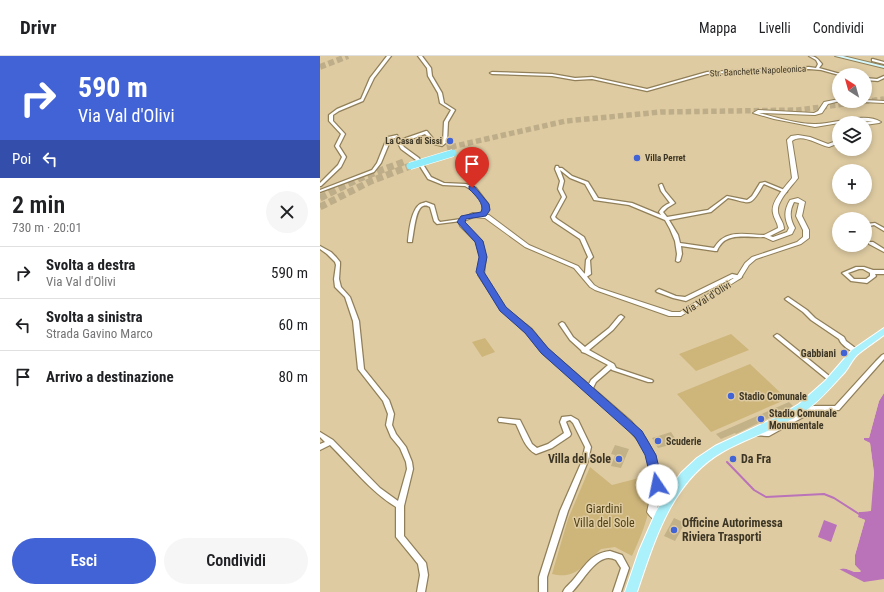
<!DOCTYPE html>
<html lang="it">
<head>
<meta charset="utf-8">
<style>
  :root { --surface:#fff; --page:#f6f6f6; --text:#202124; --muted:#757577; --line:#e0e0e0; --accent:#4163d6 }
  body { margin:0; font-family:"Roboto Condensed",sans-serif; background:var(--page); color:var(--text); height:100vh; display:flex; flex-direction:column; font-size:15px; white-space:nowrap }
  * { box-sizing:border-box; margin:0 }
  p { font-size:13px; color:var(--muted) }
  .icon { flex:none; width:22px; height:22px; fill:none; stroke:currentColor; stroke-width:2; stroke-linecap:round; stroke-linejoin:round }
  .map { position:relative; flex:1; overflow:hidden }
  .side { display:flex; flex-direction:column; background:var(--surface); width:320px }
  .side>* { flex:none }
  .top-card { background:#4163d6; color:#fff; overflow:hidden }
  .needle { width:26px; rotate:323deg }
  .buttons { position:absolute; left:512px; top:12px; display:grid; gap:8px }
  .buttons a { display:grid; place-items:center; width:40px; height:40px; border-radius:50%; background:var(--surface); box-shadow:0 2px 6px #0003; font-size:20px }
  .pin { position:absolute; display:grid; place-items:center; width:34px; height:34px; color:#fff; margin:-41px -17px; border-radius:50% 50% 50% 0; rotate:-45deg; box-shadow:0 0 4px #0007 }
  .pin .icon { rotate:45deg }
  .me { position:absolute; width:44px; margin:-22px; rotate:349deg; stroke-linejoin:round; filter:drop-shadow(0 0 3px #0008) }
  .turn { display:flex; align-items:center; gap:14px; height:84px; padding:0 12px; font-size:18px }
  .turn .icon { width:52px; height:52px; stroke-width:2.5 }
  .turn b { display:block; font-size:28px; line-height:34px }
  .then { display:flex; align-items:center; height:38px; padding:0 12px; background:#0003; gap:8px; font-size:15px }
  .round { display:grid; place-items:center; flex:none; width:42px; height:42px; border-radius:21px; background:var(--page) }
  .head { display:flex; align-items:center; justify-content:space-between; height:68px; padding:0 12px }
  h1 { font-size:24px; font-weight:600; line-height:30px }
  .action { display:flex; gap:8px; margin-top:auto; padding:8px 12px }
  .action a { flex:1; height:46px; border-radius:24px; background:var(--accent); color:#fff; font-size:16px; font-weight:600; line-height:46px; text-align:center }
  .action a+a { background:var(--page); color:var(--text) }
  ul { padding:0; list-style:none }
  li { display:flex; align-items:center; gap:12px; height:52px; padding:0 12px; border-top:1px solid var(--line) }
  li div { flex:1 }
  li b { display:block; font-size:15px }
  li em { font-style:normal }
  header { display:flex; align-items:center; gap:24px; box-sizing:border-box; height:56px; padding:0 20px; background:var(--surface); border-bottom:1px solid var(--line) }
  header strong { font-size:19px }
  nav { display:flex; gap:22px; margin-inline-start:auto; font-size:14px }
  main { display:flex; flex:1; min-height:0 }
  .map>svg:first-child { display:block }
</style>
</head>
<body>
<header>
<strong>Drivr</strong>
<nav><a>Mappa</a><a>Livelli</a><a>Condividi</a></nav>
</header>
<main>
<section class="side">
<div class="top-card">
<div class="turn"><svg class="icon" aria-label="right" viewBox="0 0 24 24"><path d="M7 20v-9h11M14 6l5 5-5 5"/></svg><div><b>590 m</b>Via Val d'Olivi</div></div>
<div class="then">Poi<svg class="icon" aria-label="left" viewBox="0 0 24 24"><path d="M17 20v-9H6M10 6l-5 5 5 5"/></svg></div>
</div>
<div class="head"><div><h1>2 min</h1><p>730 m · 20:01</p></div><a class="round"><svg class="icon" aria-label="close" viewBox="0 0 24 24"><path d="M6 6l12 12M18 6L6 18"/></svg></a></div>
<ul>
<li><svg class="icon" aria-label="right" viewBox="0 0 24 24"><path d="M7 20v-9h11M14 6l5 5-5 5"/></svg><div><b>Svolta a destra</b><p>Via Val d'Olivi</p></div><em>590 m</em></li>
<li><svg class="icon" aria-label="left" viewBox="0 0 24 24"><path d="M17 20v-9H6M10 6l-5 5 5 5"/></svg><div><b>Svolta a sinistra</b><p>Strada Gavino Marco</p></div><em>60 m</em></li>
<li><svg class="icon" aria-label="arrive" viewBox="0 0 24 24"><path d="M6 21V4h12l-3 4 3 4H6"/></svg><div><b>Arrivo a destinazione</b></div><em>80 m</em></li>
</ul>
<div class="action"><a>Esci</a><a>Condividi</a></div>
</section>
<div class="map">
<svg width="564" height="536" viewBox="0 0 564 536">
  <rect width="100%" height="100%" fill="#decba2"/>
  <path fill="#ceb57a" d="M411 278 429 294 376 315 359 298Z
    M165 282 175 296 162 301 152 286Z
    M430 308 467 343 391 376 357 338Z
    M270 411 292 429 319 422 331 433C331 457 322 478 312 500L295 491 281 493C265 508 256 524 232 518L248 463Z"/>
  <path fill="#ba72b9" d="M564 337V523L544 526 519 513C526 511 533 516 541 515L535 509V499L545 464 538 461 539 456 551 455 554 417 550 387 544 384V382H549L559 345Z
    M504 464 517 469 511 486 498 481Z"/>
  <path fill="#decba2" d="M562 335H564V337L559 345 549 382H544V384L550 387 554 417 550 455 539 456 538 461 545 464 535 499V509L541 516H534L524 512 518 514V511L524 510 536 514 533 509V499L543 464 536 460 538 454H549L552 417 548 389 542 384 543 381 547 380 557 345Z"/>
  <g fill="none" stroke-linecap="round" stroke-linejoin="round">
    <path stroke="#ba72b9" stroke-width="2" d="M407 406 434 434 446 441 504 438 514 442 539 458"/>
  </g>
  <path fill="#c3b188" d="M469 346 473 350 416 378 415 377 401 383 396 378Z
    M351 376 358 387 338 392 332 382Z
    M295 389 309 393 301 412 291 410 295 399 291 398Z
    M354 462 365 467 355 485 344 480Z"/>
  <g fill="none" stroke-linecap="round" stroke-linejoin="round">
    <path stroke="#bead89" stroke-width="5.5" stroke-dasharray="5.5 3" stroke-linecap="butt" d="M131 91 246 65 341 56 478 54 564 43"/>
    <path stroke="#bead89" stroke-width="7" stroke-dasharray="7 3.5" stroke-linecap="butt" d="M127 92 135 90
      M0 142 38 123 86 105
      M0 151 51 125 90 110"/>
    <path stroke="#bead89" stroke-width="6" stroke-dasharray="6 3" stroke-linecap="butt" d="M0 11 28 0"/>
    <defs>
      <path id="minor" d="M67 0H71L54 22 43 45 19 55 13 59V65L25 78 19 90 26 101 21 111 1 130H0V127L18 109 22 101 15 90 21 78 9 65V59L17 53 41 43 50 22Z
        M98 0H102L111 12 112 20 122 37 124 47 135 54 128 66 127 86 122 90 114 88 105 78 81 87 84 91 99 102 111 121 124 127 146 128 156 132 168 148V154L165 159H161V158L164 154V148L152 134 145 130 123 129 108 123 96 104 81 93 75 82 71 83 61 107 54 116 0 136V134L52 114 57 107 65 87 68 81 77 79 80 84 106 75H107L116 86 120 88 123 86 124 66 131 54 120 47 118 37 108 20 107 12Z
        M489 0C496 0 498 3 502 8L499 12 524 19H519L501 14 489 13 387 18 327 35 272 23 255 24 232 20 172 18 170 17 172 16 232 18 255 22 272 21 327 33 387 16 489 11 496 12 498 8 496 4Z
        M553 3 564 6V8L552 5V3Z
        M564 20V22L558 25 545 24V22L557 23Z
        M236 110H238L239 112H242L252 120 268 126 278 142 312 147 341 159 339 156C342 151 345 149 350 147L341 135 339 129 341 128H342L345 135 355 147 347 152 343 156 347 161 388 154 407 140 427 144 432 140 440 127 445 126 467 135V136H463L444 128 443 129C430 152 431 147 408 142L391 156 349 164 358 179 360 187 394 192C406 172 425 179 445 179L447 180 445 181C432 182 412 177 402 187 400 189 398 192 397 195H395L361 190 362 198 360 205 358 206 356 205 357 198 355 185 350 173 345 164 309 149 274 144 265 128 250 122 240 114 244 125 242 133 246 141 235 161 237 163 264 181 273 201 270 204 271 218 265 222 262 220 265 217 266 204 268 201 260 183 233 165 231 161 242 141 238 133 240 125 235 113Z
        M106 146 114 149 118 164 120 166 141 163 143 164 141 165 117 168 114 165 110 151C108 150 106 149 103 150 95 153 94 177 92 185V186H88V185C89 175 91 154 100 148 100 148 106 146 106 146Z
        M555 167 564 172V175L554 169 550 170 549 174H545V172L546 168Z
        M549 186H553L564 193V196L549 188Z
        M0 190 11 196 16 201 20 206V209L19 223 21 231 30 241 39 265 44 313 69 344 74 358 72 369 76 378 86 391 92 406 93 413 84 450V480L106 507 108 519 105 536H97L100 519 98 508 76 481V451C50 435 32 411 10 389L0 394V388L5 386 0 381V376L13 384 60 432 78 445 87 413 86 406 80 392 71 381 66 369 68 358 63 345 38 313 33 265 25 241 15 231 14 223 16 209 15 206 7 198 0 193Z
        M536 211H544L553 214H564V218H555L556 220 555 221 547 227 531 225 522 217ZM539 213H543L550 217V220L546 223H534L528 217Z
        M412 218 421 220 422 221 419 223 413 222 366 245 353 242 337 236 336 235 339 233 356 240 365 241Z
        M468 241 487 254 495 262 524 281 526 285 538 294 539 295 538 296C532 297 521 289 519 283L491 264 483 256 466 244 465 243Z
        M301 259 304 261 293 274 269 294 294 308 296 312 332 324 333 325 332 326H328L292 314 291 313 276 326 271 336H267L266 334 271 324 288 309 265 297 262 296 261 294 250 284 239 268 242 266 244 267 253 281 265 291 289 272 299 260Z
        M457 278 459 279 513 323 514 324 513 325H509L455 281 454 280Z
        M564 298V303L519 354H496L449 380H447L433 379 432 377 433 375H435L446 376 493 350H515L556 305 562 299Z
        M251 360 258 364 271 391 268 405 248 455 227 521V536H219V521L240 455 262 405 265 391 253 367 250 364 247 365 246 366 251 378 250 380 232 392 216 398C205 393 201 378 196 368L181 366H179L178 364 179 362H181L200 364 212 388 217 392 228 388 244 377 240 366 242 361Z
        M290 495 302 499 309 512 301 536H293L301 512 296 504C292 502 288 501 284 503 273 506 261 527 252 536H243C245 531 250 528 253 524 265 510 271 497 290 495Z"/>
      <path id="tertiary" d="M519 43V45H520L508 48 502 57 495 59 439 57C454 61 477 68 494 68 513 69 544 55 561 66L559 67 545 69V67H543L553 65 519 67 495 71 454 63 433 57 438 54 494 57 498 55 504 46Z
        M545 44 564 45V47L543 46V45H545Z
        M478 79 490 81 508 88 519 84V87L509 91C498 89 482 77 472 85L478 122C472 130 457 145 458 155 458 161 464 166 464 173L450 180 453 181 467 176 469 172C464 162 464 154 470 144L478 142 485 146 482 160 489 174V182L481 188 436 203 429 209 421 222 361 260H349L275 234 270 231 254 212 205 191 165 162 154 161 144 165 145 168 162 185 166 201 164 219 185 252 212 273 228 293 311 365 326 383 335 399 341 429 337 455 343 461 341 464C335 466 330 461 327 456L333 429 327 399 320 387 305 369 222 297 206 277 181 254 158 219 160 201 156 186 140 170 138 164 153 157 169 159 209 189 258 210 274 229 279 232 352 256H360L417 220 425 207 432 201 477 186 483 181V174L476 160 479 147 474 146C469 156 470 163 475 172L472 178 453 185 442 180 458 172C458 167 454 163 453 157 450 146 466 130 472 122L467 84 471 80Z"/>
      <path id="secondary" d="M515 0H523L564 10V12Z"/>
      <path id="primary" d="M564 272V279C555 286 545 292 537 299 532 304 529 311 525 316 513 329 502 342 488 353 463 371 432 380 404 395 352 424 335 483 317 536H305L319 495 336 456 349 434 361 417 377 402 395 390 459 360 479 348 505 325 532 294Z"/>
    </defs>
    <use href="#minor" stroke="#907f58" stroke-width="2.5"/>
    <use href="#tertiary" stroke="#907f58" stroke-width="2"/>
    <use href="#secondary" stroke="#907f58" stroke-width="2"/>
    <use href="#primary" stroke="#fff" stroke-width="2"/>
    <use href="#minor" fill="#fff" fill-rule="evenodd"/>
    <use href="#tertiary" fill="#fff" fill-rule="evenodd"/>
    <use href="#secondary" fill="#d5f8fd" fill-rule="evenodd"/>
    <use href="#primary" fill="#aaf1fb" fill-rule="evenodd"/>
    <defs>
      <path id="trunk-bridge" d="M90 110 133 97"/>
    </defs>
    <use href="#trunk-bridge" stroke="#fff" stroke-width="8" stroke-linecap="butt"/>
    <use href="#trunk-bridge" stroke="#8eecfa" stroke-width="7"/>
  </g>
  <path fill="#4163d6" stroke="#2a408b" d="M149 130H154L169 148 170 154 166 160 146 163 145 166 163 185 167 201 164 216 186 251 212 273 228 292 322 375 336 399 343 429 341 432H333L325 399 315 381 221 297 205 277 180 255 156 216 159 201 155 186 137 166 141 160 161 156C165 148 155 139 149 133Z"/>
  <g fill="#4163d6" stroke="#decba2" stroke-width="1.5">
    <circle cx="130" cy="85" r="4"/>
    <circle cx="317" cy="102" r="4"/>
    <circle cx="524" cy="297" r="4"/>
    <circle cx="411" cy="340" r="4"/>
    <circle cx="441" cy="363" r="4"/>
    <circle cx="338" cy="385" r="4"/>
    <circle cx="299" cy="403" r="4"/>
    <circle cx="413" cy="403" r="4"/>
    <circle cx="354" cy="474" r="4"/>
  </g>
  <g text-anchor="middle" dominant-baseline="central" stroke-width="3" stroke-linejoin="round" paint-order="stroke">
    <g font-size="9" fill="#3d3625" stroke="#decba2">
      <text transform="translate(438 15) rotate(-3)">Str. Banchette Napoleonica</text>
    </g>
    <g font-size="9" font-weight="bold" fill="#3d3625" stroke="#decba2" text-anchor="end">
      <text x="122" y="85">La Casa di Sissi</text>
      <text x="325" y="102" text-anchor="start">Villa Perret</text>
    </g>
    <g font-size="10" fill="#3d3625" stroke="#decba2">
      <text transform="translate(387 242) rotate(-32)">Via Val d'Olivi</text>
    </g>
    <g font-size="10" font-weight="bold" fill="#3d3625" stroke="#decba2" text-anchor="start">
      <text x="516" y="297" text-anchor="end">Gabbiani</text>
      <text x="419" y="340">Stadio Comunale</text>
      <text x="449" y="357">Stadio Comunale<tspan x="449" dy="12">Monumentale</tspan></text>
      <text x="346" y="385">Scuderie</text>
    </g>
    <g font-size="12" font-weight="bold" fill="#3d3625" stroke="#decba2" text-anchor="start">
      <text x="291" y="403" text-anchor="end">Villa del Sole</text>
      <text x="421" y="403">Da Fra</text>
      <text x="362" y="467">Officine Autorimessa<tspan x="362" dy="14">Riviera Trasporti</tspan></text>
    </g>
    <g font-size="12" fill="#4f3f13" stroke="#decba2">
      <text x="284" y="453">Giardini<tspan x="284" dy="14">Villa del Sole</tspan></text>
    </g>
  </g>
</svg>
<div class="buttons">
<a><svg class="needle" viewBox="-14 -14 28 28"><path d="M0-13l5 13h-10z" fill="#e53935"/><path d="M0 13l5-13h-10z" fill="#757577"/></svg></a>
<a><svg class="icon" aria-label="layers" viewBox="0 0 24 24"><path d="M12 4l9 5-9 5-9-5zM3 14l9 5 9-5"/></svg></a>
<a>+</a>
<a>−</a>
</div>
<div class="pin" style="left:152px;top:132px;background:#d93025"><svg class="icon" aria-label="arrive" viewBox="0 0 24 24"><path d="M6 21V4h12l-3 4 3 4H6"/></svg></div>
<svg class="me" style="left:337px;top:429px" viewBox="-20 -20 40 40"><circle r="19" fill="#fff"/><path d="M0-13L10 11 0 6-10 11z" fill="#4163d6"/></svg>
</div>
</main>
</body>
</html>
